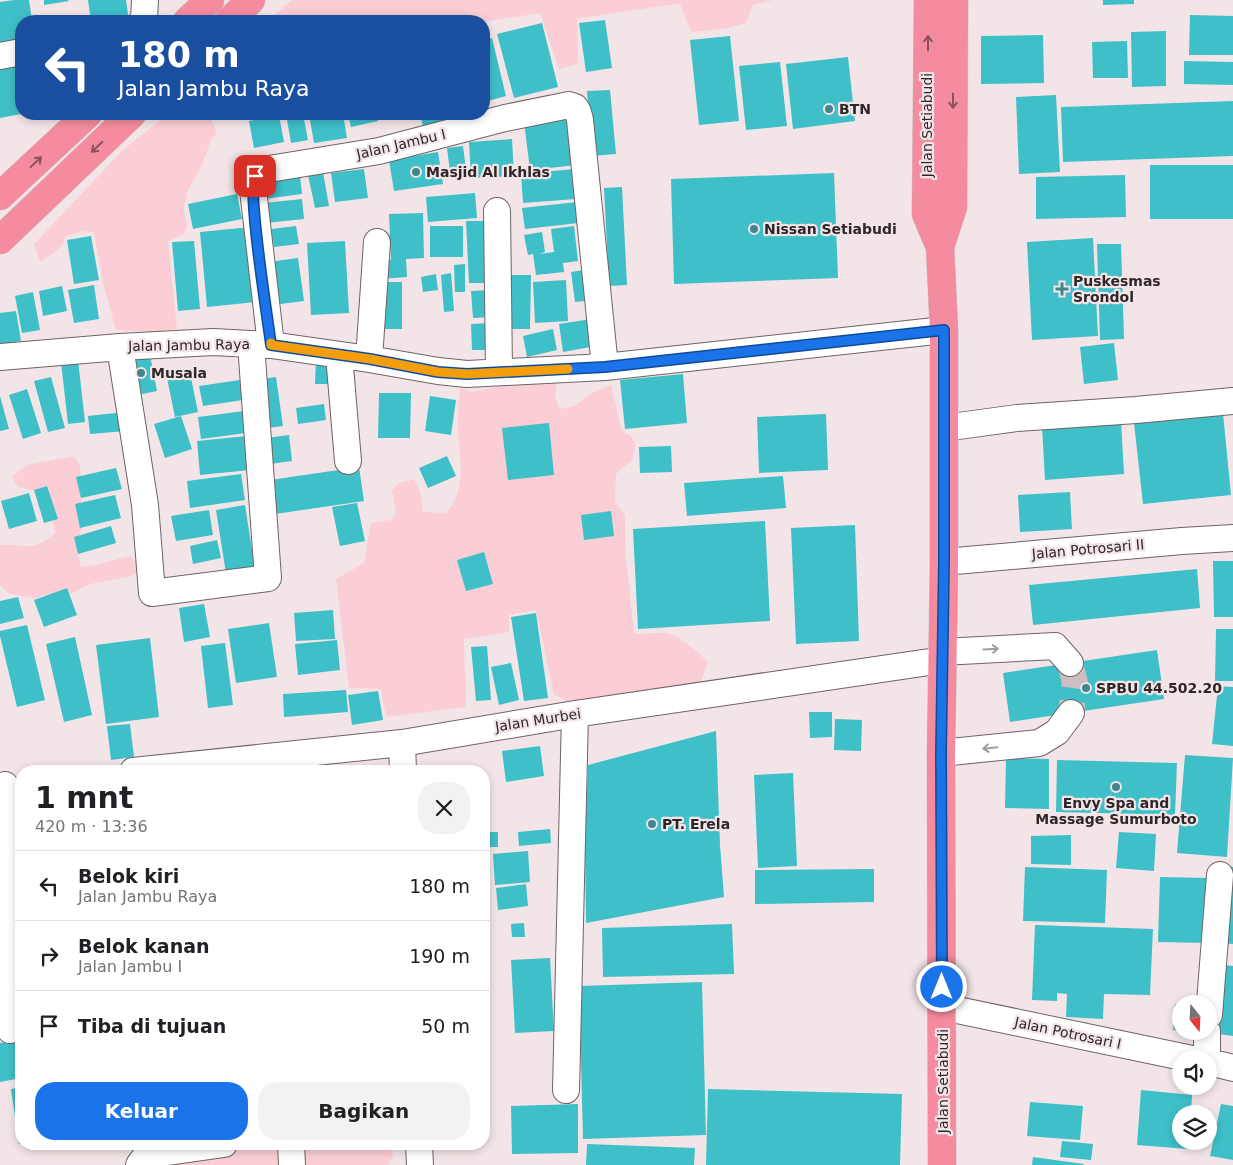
<!DOCTYPE html>
<html lang="id">
<head>
<meta charset="utf-8">
<style>
  :root { --surface:#fff; --page:#f2f2f2; --text:#202124; --muted:#757577; --line:#e0e0e0; --accent:#1a73e8 }
  body { margin:0; font-family:"DejaVu Sans",sans-serif; background:var(--page); color:var(--text); height:100vh; display:flex; flex-direction:column; font-size:19px; white-space:nowrap }
  * { box-sizing:border-box; margin:0 }
  p { font-size:16px; color:var(--muted) }
  .icon { flex:none; width:28px; height:28px; fill:none; stroke:currentColor; stroke-width:2; stroke-linecap:round; stroke-linejoin:round }
  .map { position:relative; flex:1; overflow:hidden }
  .side { position:absolute; left:15px; top:765px; width:475px; height:385px; display:flex; flex-direction:column; background:var(--surface); border-radius:20px; box-shadow:0 2px 8px #0003 }
  .side>* { flex:none }
  .guide { position:absolute; left:15px; top:15px; width:475px; height:105px; border-radius:20px; box-shadow:0 2px 8px #0003; background:#1a4fa0; color:#fff; overflow:hidden }
  .needle { width:32px; rotate:162deg }
  .controls { position:absolute; left:1172px; top:995px; display:grid; gap:10px }
  .controls a { display:grid; place-items:center; width:45px; height:45px; border-radius:50%; background:var(--surface); box-shadow:0 2px 8px #0003; font-size:25px }
  .pin { position:absolute; display:grid; place-items:center; width:42px; height:42px; color:#fff; margin:-21px; border-radius:10px; box-shadow:0 2px 8px #0006 }
  .me { position:absolute; width:55px; margin:-28px; rotate:0deg; stroke-linejoin:round; filter:drop-shadow(0 0 4px #0008) }
  .turn { display:flex; align-items:center; gap:18px; height:105px; padding:0 20px; font-size:22px }
  .turn .icon { width:65px; height:65px; stroke-width:2.5 }
  .turn b { display:block; font-size:35px; line-height:42px }
  .round { display:grid; place-items:center; flex:none; width:52px; height:52px; border-radius:20px; background:var(--page) }
  .headline { display:flex; align-items:center; justify-content:space-between; height:85px; padding:0 20px }
  h1 { font-size:30px; font-weight:800; line-height:38px }
  .button { display:flex; gap:10px; margin-top:auto; padding:10px 20px }
  .button a { flex:1; height:58px; border-radius:20px; background:var(--accent); color:#fff; font-size:20px; font-weight:800; line-height:58px; text-align:center }
  .button a+a { background:var(--page); color:var(--text) }
  ul { padding:0; list-style:none }
  li { display:flex; align-items:center; gap:15px; height:70px; padding:0 20px; border-top:1px solid var(--line) }
  li div { flex:1 }
  li b { display:block; font-size:19px }
  li em { font-style:normal }
  .map>svg:first-child { display:block }
</style>
</head>
<body>
<div class="map">
<svg width="1233" height="1165" viewBox="0 0 1233 1165">
  <rect width="100%" height="100%" fill="#f3e5e7"/>
  <path fill="#faced4" d="M292 0H773L753 5 746 23 724 29 691 32 680 4C645 7 612 15 577 18L578 64 559 69 540 13 484 22 268 21Z
    M168 114H209L217 133 211 140 202 165 187 192 184 207 187 227 183 234 168 241 177 329 152 332 116 330 103 283 94 232 83 231 64 237V243L57 250 40 262 34 244 123 150Z
    M557 380 555 396 560 409 576 405 590 394 611 385 621 428 626 434 630 435 635 443 633 459 616 474 615 501 625 516V549L634 632 636 634C645 634 656 632 665 633 681 635 697 652 708 662L694 700 588 713 554 694 536 610 509 615V632L464 639 466 707 386 717 381 689 349 688 336 579 364 563 371 523 391 520 396 514 392 491 397 484 414 479 420 492 423 512 446 513C470 486 457 452 458 420 458 409 459 399 460 388L472 392 500 386Z
    M74 456 79 463 83 486 81 500 83 520 77 550 81 567 91 566 130 556 139 566 140 572 128 577 90 584 64 597 56 592 35 598 9 594 0 585V545C28 543 30 554 55 533L48 494 18 487 12 477 27 465Z
    M177 1144H392L393 1156 388 1165H149Z"/>
  <path fill="#3fbfc8" d="M14 0H29L32 21H21V43L0 46V2Z
    M44 0H68L69 1 44 5Z
    M88 0H126L129 21H91Z
    M1103 0H1134V4L1103 5Z
    M1190 15 1233 16V55H1189Z
    M605 20 612 68 586 72 579 23Z
    M542 23 558 87 514 98 497 34Z
    M1166 31V86L1132 87 1131 32Z
    M1043 35 1044 83 981 84V36Z
    M730 36 739 121 699 125 690 40Z
    M492 38 506 96 484 102V40Z
    M1127 41 1128 78H1093L1092 42Z
    M15 56 21 85V114L0 118V59Z
    M848 57 855 121 793 129 786 64Z
    M1184 61 1233 62V85L1184 84Z
    M780 62 787 126 746 130 739 66Z
    M610 90 616 154 592 156 587 91Z
    M1056 95 1060 172 1019 174 1016 97Z
    M1233 101V156L1063 162 1061 107Z
    M241 114H268V115L242 120Z
    M286 114H303L308 140 291 143Z
    M309 114H343L347 138 314 143Z
    M348 114H377L378 121 351 127Z
    M420 114H462L463 117 423 127Z
    M279 115 284 142 254 148 249 121Z
    M571 116 577 165 530 170 524 122Z
    M512 139 514 176 471 178 469 142Z
    M463 146 466 170 450 172 447 148Z
    M438 152 443 184 394 191 389 160Z
    M1150 165H1233V219H1150Z
    M364 169 368 198 335 202 331 173Z
    M574 169 576 199 523 203 521 174Z
    M323 172 329 206 315 208 308 175Z
    M834 173 838 278 674 284 671 179Z
    M1125 175 1126 217 1036 219V177Z
    M300 176 302 194 264 199 262 180Z
    M622 187 627 285 609 286 604 188Z
    M475 193 477 218 428 222 426 197Z
    M237 194 242 219 193 229 188 204Z
    M302 199 304 219 266 223 264 203Z
    M577 202 579 223 525 229 522 208Z
    M423 213 424 258 406 259 407 277 381 279 380 261 391 260 389 214Z
    M466 221H485L487 283H469Z
    M296 226 299 244 274 247 271 229Z
    M430 226H463V257H430Z
    M574 226 578 261 563 263 564 272 536 275 533 254 528 255 524 235 542 232 545 252 539 254 554 252 551 229Z
    M250 227 257 302 207 307 200 232Z
    M91 236 99 280 74 284 67 240Z
    M1093 238 1098 336 1032 340 1027 242Z
    M194 241 200 309 178 311 172 242Z
    M345 241 349 313 311 315 307 243Z
    M1097 244H1121L1124 339 1100 340Z
    M298 258 304 301 273 305 268 262Z
    M465 264V292H455L454 265Z
    M591 269 595 300 575 302 571 272Z
    M451 273 454 311 444 312 441 275Z
    M436 274 438 290 423 292 421 277Z
    M501 275H531L530 329H500Z
    M566 280 568 321 535 323 533 282Z
    M378 282H402V329H378Z
    M94 285 99 319 74 323 68 290Z
    M62 286 67 311 43 316 39 291Z
    M490 290 491 317 473 318 471 291Z
    M33 292 40 330 22 333 15 296Z
    M16 311 21 341 0 344V313Z
    M591 319 596 346 563 352 559 324Z
    M490 323V350H472L471 324Z
    M553 329 557 350 527 357 523 336Z
    M1114 343 1118 380 1084 384 1080 347Z
    M149 350 157 391 133 396 125 354Z
    M78 360 85 422 68 424 61 362Z
    M316 360 331 361 329 384H315Z
    M190 373 198 412 175 417 167 378Z
    M683 374 687 423 625 429 620 380Z
    M51 377 65 428 48 432 34 381Z
    M276 377 283 426 252 430 246 381Z
    M240 380 243 400 203 406 199 386Z
    M27 389 41 433 23 439 9 395Z
    M379 393H411L410 438H378Z
    M0 396 9 429 0 431Z
    M430 396 456 400 451 435 425 431Z
    M324 404 326 420 298 424 296 408Z
    M244 411 246 433 201 439 198 417Z
    M125 412 126 431 90 434 88 416Z
    M1223 413 1231 495 1143 504 1134 423Z
    M826 414 828 470 759 473 757 417Z
    M181 416 192 449 165 458 154 424Z
    M1121 421 1124 474 1045 480 1042 426Z
    M549 423 554 475 508 480 502 428Z
    M289 435 292 461 270 464 267 438Z
    M247 436 250 470 200 475 197 441Z
    M671 446 672 472 640 473 639 447Z
    M447 456 456 476 428 488 419 468Z
    M359 467 364 501 275 514 270 480Z
    M116 468 122 489 81 498 76 477Z
    M241 474 245 500 190 508 187 481Z
    M783 476 786 508 687 516 684 483Z
    M47 486 58 519 44 523 34 490Z
    M1070 492 1072 529 1020 532 1018 495Z
    M29 493 37 521 9 529 1 501Z
    M115 495 121 518 80 528 75 504Z
    M357 503 365 541 340 546 332 507Z
    M245 505 256 575 227 580 216 510Z
    M209 510 213 535 176 541 171 516Z
    M611 511 614 536 584 540 581 515Z
    M765 521 770 621 638 629 633 529Z
    M855 525 859 641 796 644 791 528Z
    M111 526 116 543 78 554 74 537Z
    M217 540 221 558 193 564 190 546Z
    M484 552 493 584 466 591 457 560Z
    M1213 561H1233V617H1214Z
    M1197 569 1200 608 1033 625 1029 585Z
    M67 588 77 615 44 627 34 600Z
    M18 597 24 618 0 624V601Z
    M204 604 210 637 184 642 179 608Z
    M333 610 335 639 296 641 294 613Z
    M536 613 548 698 524 701 511 617Z
    M269 623 277 677 236 683 228 629Z
    M27 625 45 700 17 707 0 636V631Z
    M1216 629H1233V681H1215Z
    M75 637 92 715 64 722 46 644Z
    M150 638 159 717 106 724 96 645Z
    M337 640 340 670 298 675 295 644Z
    M225 643 233 705 208 708 201 646Z
    M487 646 491 700 476 701 471 647Z
    M1157 650 1164 699 1010 722 1003 673Z
    M511 663 519 700 499 705 491 667Z
    M1218 686 1233 687V746L1212 744Z
    M346 690 348 712 284 717 283 694Z
    M378 691 383 720 352 725 348 695Z
    M809 712H832V737L810 738Z
    M835 719 862 720 861 751 834 750Z
    M130 724 134 757 111 760 107 726Z
    M716 731 720 845 724 897 586 923 585 844 588 765Z
    M540 746 544 776 506 782 502 751Z
    M1185 755 1233 758 1227 857 1177 853Z
    M1006 758 1049 759V809L1005 808Z
    M1057 760 1177 763 1175 815 1056 812Z
    M431 765H453V771H431Z
    M793 773 797 866 758 868 754 775Z
    M550 829 551 843 519 846 518 832Z
    M484 832H498V847H484Z
    M1119 832 1156 834 1154 871 1116 868Z
    M1071 835V865L1031 864V836Z
    M528 851 530 882 495 885 493 854Z
    M1226 866 1233 867V944L1219 943Z
    M1025 867 1107 870 1105 923 1023 921Z
    M874 869V902L755 904V870Z
    M1160 877 1210 878 1208 943 1158 942Z
    M526 884 528 906 498 910 496 888Z
    M524 923 525 937H512L511 924Z
    M732 924 734 974 603 977 602 928Z
    M1035 925 1153 929 1150 995 1104 994 1103 1019 1066 1017 1067 994 1057 993V1001L1032 1000Z
    M550 958 554 1031 515 1033 511 960Z
    M1217 964 1233 966V1036L1205 1032Z
    M702 982 706 1135 583 1139 579 986Z
    M1175 1004 1181 1005V1031L1173 1030Z
    M21 1039V1078L0 1082V1043Z
    M21 1087V1143L19 1144 11 1089Z
    M708 1089 902 1094 900 1165H706Z
    M1141 1090 1192 1095 1191 1114H1181V1141H1188V1149L1137 1145Z
    M1030 1102 1083 1106 1080 1140 1027 1136Z
    M578 1104V1153L512 1154 511 1106Z
    M1221 1104 1233 1106V1160L1210 1156Z
    M1062 1141 1093 1144 1091 1160 1060 1157Z
    M587 1144 695 1148 694 1165H586Z
    M1033 1157 1084 1164 1083 1165H1032Z"/>
  <g fill="none" stroke-linecap="round" stroke-linejoin="round">
    <path stroke="#cbbfc1" stroke-width="26" stroke-dasharray="26 13" stroke-linecap="butt" d="M1070 663 1075 683 1071 713"/>
    <defs>
      <path id="minor" d="M142 21 144 19 145 0
        M0 56 21 52
        M497 211 499 372
        M271 345 252 181 255 176 260 172 269 169 379 151 505 118 569 105 575 107 578 112 580 120 605 367
        M120 347 145 505 152 593 268 578 251 344
        M339 355 348 461
        M0 357 120 347 213 342 271 345 369 359 438 371 467 374 605 367 944 330
        M369 359 377 242
        M944 428 1017 418 1136 410 1233 401
        M944 562 1182 541 1233 538
        M942 652 1055 646 1070 663
        M402 743 403 771
        M941 753 1039 743 1057 732 1071 713
        M133 771 402 743 575 714 943 660
        M5 785 10 1030
        M943 1007 1192 1059
        M1209 1015 1220 875
        M1207 1059V1031
        M1209 1062 1233 1068
        M566 1090 575 714
        M291 1144 292 1165
        M419 1144 420 1165
        M139 1165 145 1157 153 1154 224 1144"/>
      <path id="highway" d="M928 0 926 214 940 247 944 330V562L941 753 942 1165
        M187 21 210 0
        M229 21 251 0
        M0 196 88 114
        M0 240 132 114
        M940 247 953 207 954 0"/>
    </defs>
    <use href="#minor" stroke="#6f6365" stroke-width="28"/>
    <use href="#highway" stroke="#c8c7c7" stroke-width="29"/>
    <use href="#minor" stroke="#fff" stroke-width="26"/>
    <use href="#highway" stroke="#f58b9e" stroke-width="28"/>
  </g>
  <defs><path id="oneway-shaft" d="M-6 0H5M1.5-3L5.5 0L1.5 3" fill="none" stroke-width="1.6" stroke-linecap="round" stroke-linejoin="round" transform="scale(1.25)"/></defs>
  <g stroke="#87545d">
    <use href="#oneway-shaft" transform="translate(928 43) rotate(-90)"/>
    <use href="#oneway-shaft" transform="translate(953 101) rotate(90)"/>
    <use href="#oneway-shaft" transform="translate(97 147) rotate(136)"/>
    <use href="#oneway-shaft" transform="translate(36 162) rotate(-43)"/>
  </g>
  <g stroke="#a09e9e">
    <use href="#oneway-shaft" transform="translate(991 649) rotate(-3)"/>
    <use href="#oneway-shaft" transform="translate(990 748) rotate(174)"/>
  </g>
  <g fill="none" stroke-linecap="round" stroke-linejoin="round">
    <defs>
      <path id="route" d="M255 176C247 191 268 320 271 345L370 359 438 372 467 374 605 367 944 330V562L941 753 942 987"/>
    </defs>
    <use href="#route" stroke="#114b97" stroke-width="12"/>
    <use href="#route" stroke="#1a73e8" stroke-width="9"/>
    <path stroke="#f59e0b" stroke-width="9" d="M271 343V345L370 359 438 372 467 374 568 369"/>
  </g>
  <g fill="#3f878c" stroke="#f3e5e7" stroke-width="2">
    <circle cx="829" cy="109" r="5"/>
    <circle cx="416" cy="172" r="5"/>
    <circle cx="754" cy="229" r="5"/>
    <path d="M1059.5 281.5h5v5h5v5h-5v5h-5v-5h-5v-5h5z"/>
    <circle cx="141" cy="373" r="5"/>
    <circle cx="1086" cy="688" r="5"/>
    <circle cx="1116" cy="787" r="5"/>
    <circle cx="652" cy="824" r="5"/>
  </g>
  <g text-anchor="middle" dominant-baseline="central" stroke-width="4.5" stroke-linejoin="round" paint-order="stroke">
    <g font-size="14" font-weight="bold" fill="#2d2728" stroke="#f3e5e7" text-anchor="start">
      <text x="839" y="109">BTN</text>
      <text x="426" y="172">Masjid Al Ikhlas</text>
      <text x="764" y="229">Nissan Setiabudi</text>
      <text x="1073" y="281">Puskesmas<tspan x="1073" dy="16">Srondol</tspan></text>
      <text x="151" y="373">Musala</text>
      <text x="1096" y="688">SPBU 44.502.20</text>
      <text x="1116" y="803" text-anchor="middle">Envy Spa and<tspan x="1116" dy="16">Massage Sumurboto</tspan></text>
      <text x="662" y="824">PT. Erela</text>
    </g>
    <g font-size="14" fill="#2d2728" stroke="#f3e5e7">
      <text transform="translate(927 125) rotate(-90)">Jalan Setiabudi</text>
      <text transform="translate(401 144) rotate(-13)">Jalan Jambu I</text>
      <text transform="translate(189 345) rotate(-1)">Jalan Jambu Raya</text>
      <text transform="translate(1088 549) rotate(-5)">Jalan Potrosari II</text>
      <text transform="translate(538 720) rotate(-9)">Jalan Murbei</text>
      <text transform="translate(1068 1033) rotate(12)">Jalan Potrosari I</text>
      <text transform="translate(943 1081) rotate(-90)">Jalan Setiabudi</text>
    </g>
  </g>
</svg>
<div class="controls">
<a><svg class="needle" viewBox="-14 -14 28 28"><path d="M0-13l5 13h-10z" fill="#e53935"/><path d="M0 13l5-13h-10z" fill="#757577"/></svg></a>
<a><svg class="icon" aria-label="sound" viewBox="0 0 24 24"><path d="M4 9h4l5-4v14l-5-4H4zM17 9q2 3 0 6"/></svg></a>
<a><svg class="icon" aria-label="layers" viewBox="0 0 24 24"><path d="M12 4l9 5-9 5-9-5zM3 14l9 5 9-5"/></svg></a>
</div>
<div class="pin" style="left:255px;top:176px;background:#d93025"><svg class="icon" aria-label="arrive" viewBox="0 0 24 24"><path d="M6 21V4h12l-3 4 3 4H6"/></svg></div>
<svg class="me" style="left:942px;top:987px" viewBox="-20 -20 40 40"><circle r="17" fill="#1a73e8" stroke="#fff" stroke-width="3"/><path d="M0-11L8 9 0 5-8 9z" fill="#fff"/></svg>
<div class="guide">
<div class="turn"><svg class="icon" aria-label="left" viewBox="0 0 24 24"><path d="M17 20v-9H6M10 6l-5 5 5 5"/></svg><div><b>180 m</b>Jalan Jambu Raya</div></div>
</div>
<section class="side">
<div class="headline"><div><h1>1 mnt</h1><p>420 m · 13:36</p></div><a class="round"><svg class="icon" aria-label="close" viewBox="0 0 24 24"><path d="M6 6l12 12M18 6L6 18"/></svg></a></div>
<ul>
<li><svg class="icon" aria-label="left" viewBox="0 0 24 24"><path d="M17 20v-9H6M10 6l-5 5 5 5"/></svg><div><b>Belok kiri</b><p>Jalan Jambu Raya</p></div><em>180 m</em></li>
<li><svg class="icon" aria-label="right" viewBox="0 0 24 24"><path d="M7 20v-9h11M14 6l5 5-5 5"/></svg><div><b>Belok kanan</b><p>Jalan Jambu I</p></div><em>190 m</em></li>
<li><svg class="icon" aria-label="arrive" viewBox="0 0 24 24"><path d="M6 21V4h12l-3 4 3 4H6"/></svg><div><b>Tiba di tujuan</b></div><em>50 m</em></li>
</ul>
<div class="button"><a>Keluar</a><a>Bagikan</a></div>
</section>
</div>
</body>
</html>
